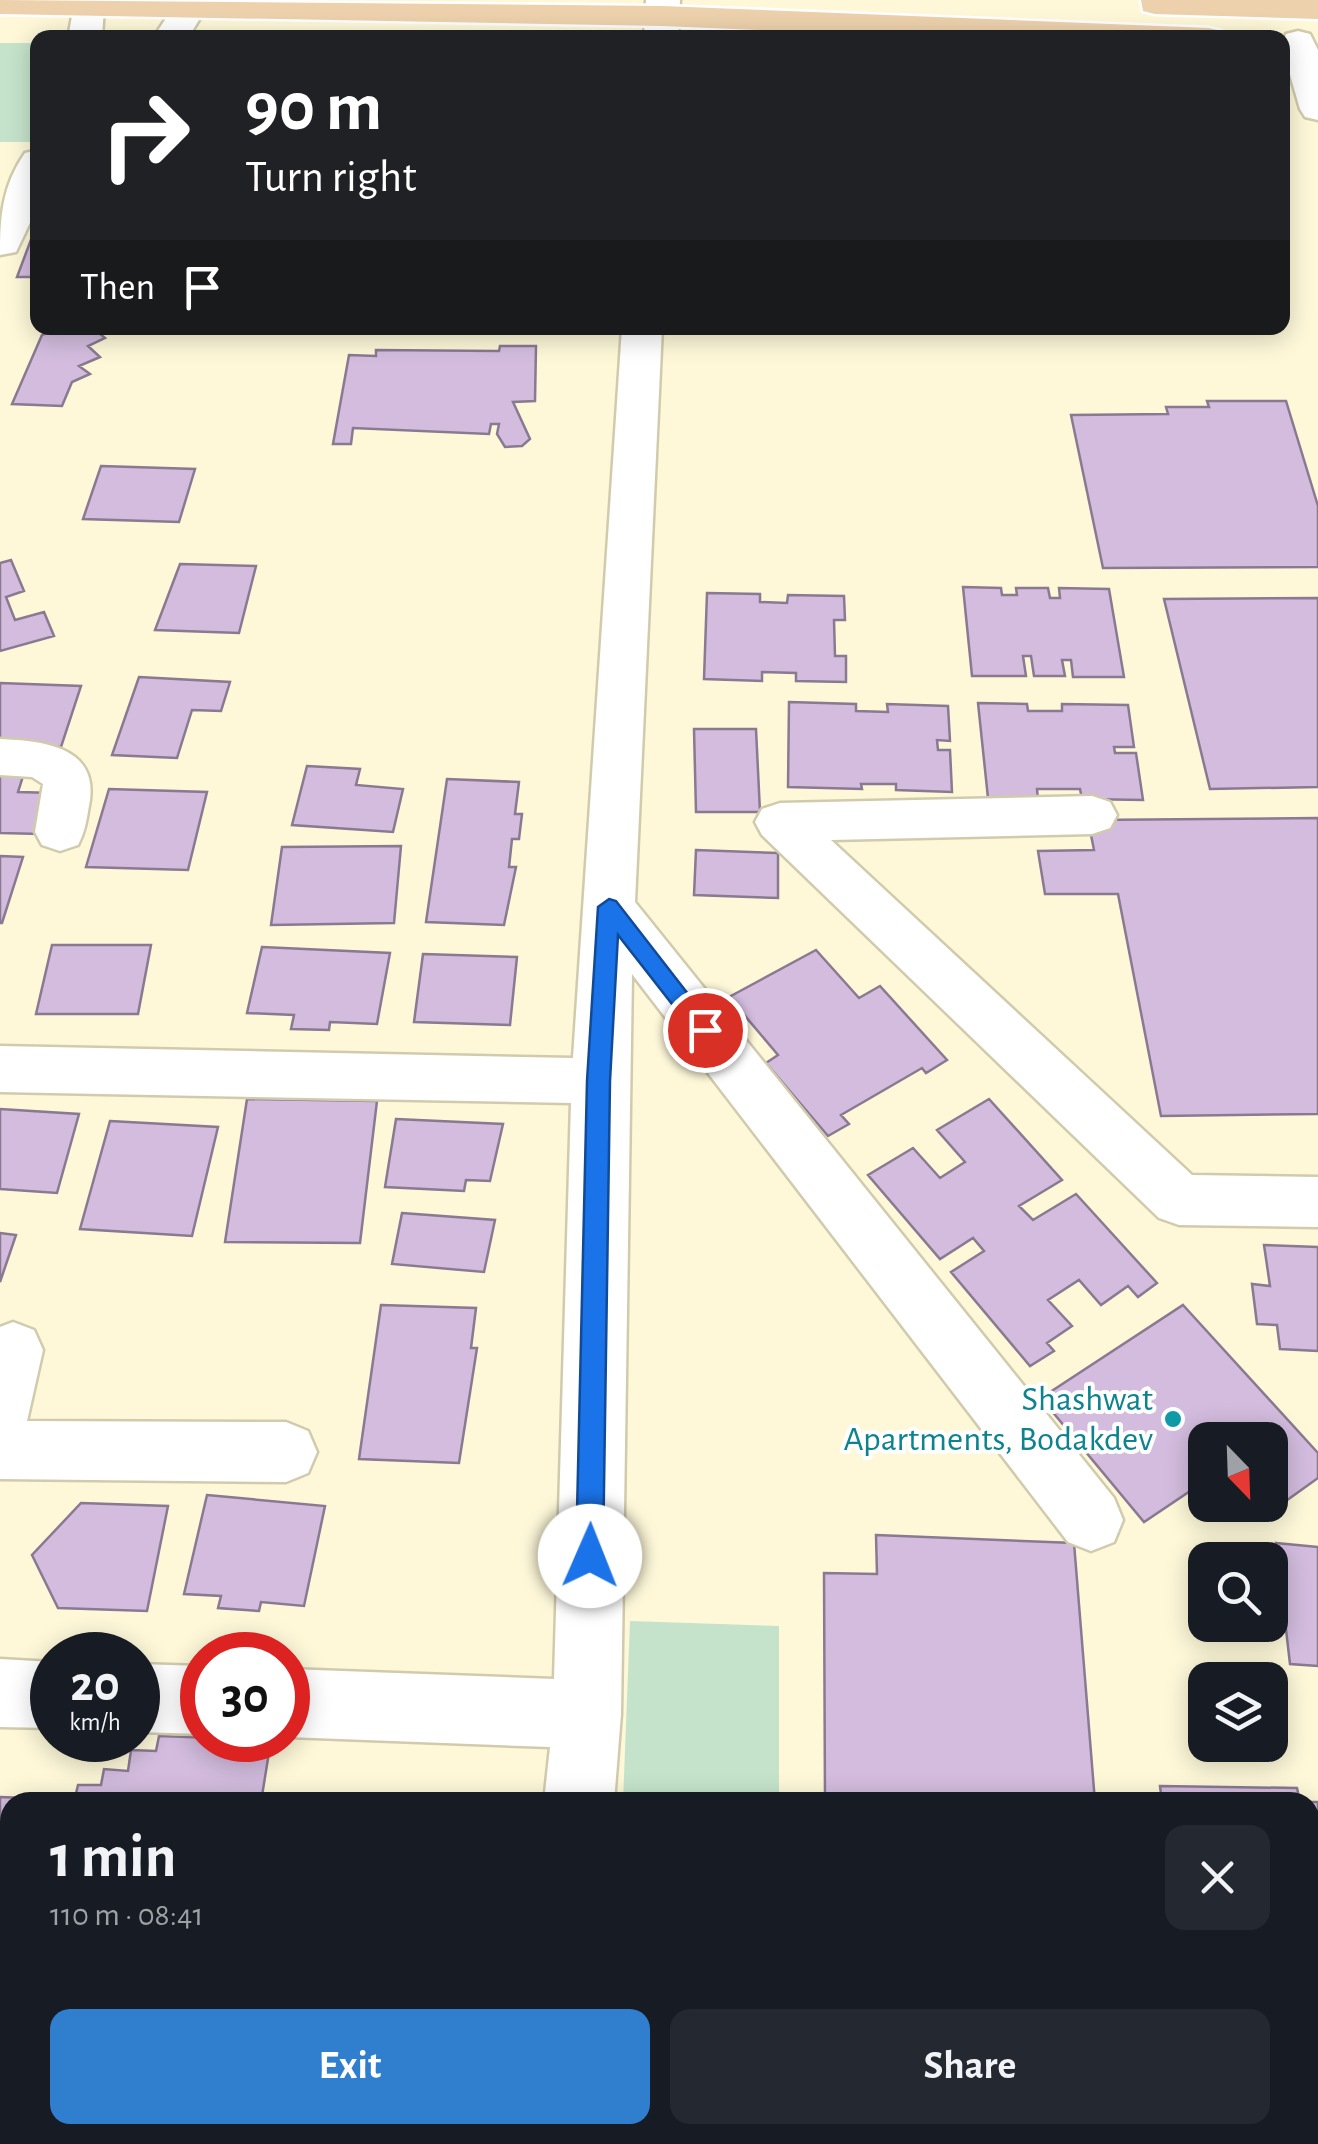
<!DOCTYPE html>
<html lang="en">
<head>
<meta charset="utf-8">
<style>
  :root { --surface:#171b24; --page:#242831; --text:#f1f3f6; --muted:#9ea1a6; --accent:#307fcf }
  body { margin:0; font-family:"Alegreya Sans",sans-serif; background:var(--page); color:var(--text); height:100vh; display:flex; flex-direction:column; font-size:38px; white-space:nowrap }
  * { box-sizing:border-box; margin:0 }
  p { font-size:32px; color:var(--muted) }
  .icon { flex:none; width:55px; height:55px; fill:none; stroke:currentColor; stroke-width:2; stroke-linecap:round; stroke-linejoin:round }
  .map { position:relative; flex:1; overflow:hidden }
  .sheet { position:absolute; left:0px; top:1792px; width:1320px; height:352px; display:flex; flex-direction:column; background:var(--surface); border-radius:30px 30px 0 0; box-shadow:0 5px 25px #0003 }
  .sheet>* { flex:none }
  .hud { position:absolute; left:30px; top:30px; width:1260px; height:305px; border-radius:20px; box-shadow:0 5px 25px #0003; background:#202124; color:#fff; overflow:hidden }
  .needle { width:65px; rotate:157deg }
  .fabs { position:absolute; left:1188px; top:1422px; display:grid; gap:20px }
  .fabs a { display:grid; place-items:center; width:100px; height:100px; border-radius:20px; background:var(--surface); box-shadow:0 5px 25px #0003; font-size:50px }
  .speed { position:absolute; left:30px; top:1632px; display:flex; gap:20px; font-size:50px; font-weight:700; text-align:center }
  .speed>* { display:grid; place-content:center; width:130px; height:130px; border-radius:50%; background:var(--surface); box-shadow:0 5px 25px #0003; line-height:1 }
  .speed small { font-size:25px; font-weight:400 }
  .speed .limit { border:15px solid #d22; background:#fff; color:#111 }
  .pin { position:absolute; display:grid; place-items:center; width:85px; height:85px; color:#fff; margin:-42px; border:5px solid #fff; border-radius:50%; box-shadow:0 2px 10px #0007 }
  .me { position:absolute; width:110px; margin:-55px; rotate:1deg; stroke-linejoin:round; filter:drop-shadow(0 0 8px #0008) }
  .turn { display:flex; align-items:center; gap:35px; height:210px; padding:0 50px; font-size:45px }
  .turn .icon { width:130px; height:130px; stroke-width:2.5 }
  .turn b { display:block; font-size:70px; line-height:85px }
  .then { display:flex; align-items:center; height:95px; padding:0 50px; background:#0003; gap:20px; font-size:38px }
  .round { display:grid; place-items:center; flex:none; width:105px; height:105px; border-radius:20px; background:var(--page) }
  .headline { display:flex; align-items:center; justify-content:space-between; height:170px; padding:0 50px }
  h1 { font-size:60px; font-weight:700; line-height:75px }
  .cta { display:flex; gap:20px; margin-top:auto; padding:20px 50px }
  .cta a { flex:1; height:115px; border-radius:20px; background:var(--accent); color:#fff; font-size:40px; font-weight:700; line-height:115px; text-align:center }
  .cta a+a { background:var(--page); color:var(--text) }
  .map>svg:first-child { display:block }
</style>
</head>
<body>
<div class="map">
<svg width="1318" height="2144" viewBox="0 0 1318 2144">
  <rect width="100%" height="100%" fill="#fef8d9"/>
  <path fill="#c5e3cb" d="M0 43H37V142H0Z
    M630 1621 779 1626V1802H623Z
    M1318 1894V2120L1310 2111V1907Z"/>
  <path fill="#d3bcde" stroke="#897991" stroke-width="2.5" d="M38 221V277H17Z
    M58 328H93L105 338 88 346 100 357 79 366 90 374 72 382 62 406 12 404 42 335Z
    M500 346H536L535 401 513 402 530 439 522 446 505 447 497 434 499 424H491L489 434 353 428 351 444H333L349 355 376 356V350L499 351Z
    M1207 401H1286L1318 506V567L1103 568 1071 415 1168 414 1166 407H1209Z
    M101 466 195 469 179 522 83 519Z
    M11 560 24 591 6 597 15 620 44 612 54 636 0 651V563Z
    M180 564 256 566 239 633 155 630Z
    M963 587 1001 588 1002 595H1017L1016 588H1048L1050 598H1060L1059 588 1109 589 1124 677H1073L1071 660H1062L1065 676H1034L1031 656H1023L1026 676H972Z
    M707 593 760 594V602L787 603 788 595 844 596 845 620H834L835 656H846V682L796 681V673L762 672V681L704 679Z
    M1318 598V787L1210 789 1164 599Z
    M139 677 230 682 221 711 192 710 177 758 112 755Z
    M0 683 81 686 61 747 0 744Z
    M789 702 856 704V711L888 712 887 704 948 706 950 741 937 740 938 750H950L952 792 896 790V784H861L862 789 788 787Z
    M978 703 1027 704 1028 711H1062V704L1128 705 1134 747H1114L1115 753H1136L1143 800 1082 799 1080 789H1037L1038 799 988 798Z
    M694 729H756L760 812H696Z
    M307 766 360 769 356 785 403 789 393 832 292 825Z
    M0 768 24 773 18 792 54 793 41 834 0 833Z
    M447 779 519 782 515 814H522L519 839H512L509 867H516L504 925 426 922Z
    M109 789 207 792 188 870 86 867Z
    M1318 818V1114L1161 1116 1118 894H1045L1038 851 1094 850 1088 820Z
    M401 846 394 923 271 925 282 847Z
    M696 850 778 853V898L694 895Z
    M0 856 23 857 2 923H0Z
    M52 945H151L138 1014H36Z
    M262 947 390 953 377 1024 330 1022 329 1030 291 1029 294 1015 247 1013Z
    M816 950 859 998 880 986 947 1060 926 1073 922 1068 841 1115 849 1124 828 1136 766 1063 778 1055 729 997Z
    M423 954 517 957 510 1025 414 1022Z
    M247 1099 377 1101 360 1243 225 1242Z
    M989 1099 1062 1180 1019 1206 1033 1220 1076 1194 1157 1283 1138 1297 1128 1286 1101 1305 1079 1280 1048 1300 1072 1326 1047 1343 1054 1351 1030 1366 951 1272 984 1251 973 1238 940 1259 868 1175 913 1148 940 1178 965 1162 937 1130Z
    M0 1109 79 1114 57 1193 0 1189Z
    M396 1119 503 1124 490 1181 466 1180 464 1191 385 1187Z
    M110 1121 218 1127 192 1236 80 1229Z
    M402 1213 495 1220 484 1272 392 1264Z
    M0 1233 16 1235 0 1282Z
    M1264 1245 1318 1247V1351L1280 1349 1277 1325 1257 1324 1252 1284 1270 1286Z
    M381 1305 476 1308 471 1348H477L459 1463 359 1459Z
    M1183 1305 1318 1453V1478L1276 1508 1270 1501V1440H1205V1481L1144 1522 1041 1398Z
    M207 1495 325 1506 304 1606 261 1602 259 1611 218 1608 221 1596 184 1594Z
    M81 1503 168 1506 147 1611 58 1608 32 1555Z
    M876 1535 1074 1543 1095 1802H825L824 1573 877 1574Z
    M1276 1543 1318 1547V1666L1290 1664Z
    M159 1736 271 1740 261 1802H74L78 1785H101L104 1769 128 1771 131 1750 156 1751Z
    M1160 1786 1297 1788 1300 1802H1318V1840H1314L1318 1879H1310V1802H1162Z
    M0 1797 24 1798 23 1802H10L7 1875H0Z
    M0 1924 10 1925V2135H388L387 2144H0Z
    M696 2135H858V2144H695Z
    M883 2135H1035V2144H883Z"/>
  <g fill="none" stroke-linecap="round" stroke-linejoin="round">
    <defs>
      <path id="minor" d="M75 0H99L104 7 102 38H68Z
        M189 0 200 3 205 10 188 38H153L176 3Z
        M646 0H680L678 38H644Z
        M1298 31 1310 34 1318 50V120L1305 117 1300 109 1282 47 1286 34Z
        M38 150V206L16 252 0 255C0 217 2 186 25 153Z
        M622 328H662L635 902 1114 1498 1123 1520 1114 1542 1091 1551 1068 1542 632 974 621 1714 614 1802H544L550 1747 288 1737V1669L554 1679 571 1103 0 1092V1046L573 1058Z
        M0 739C42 741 97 746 90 800 87 816 86 830 78 845L60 851 42 845 35 832 43 784 32 777 0 775Z
        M1092 796 1110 802 1117 815 1110 828 1092 834 831 840 1192 1175 1318 1177V1227L1179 1225 1159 1218 762 835 755 822 762 809 780 803Z
        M13 1322 34 1330 43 1350 27 1421 286 1422 308 1431 317 1452 308 1473 286 1482 0 1479V1327Z
        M0 1659 52 1662V1728L0 1727Z
        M138 1664 202 1666V1734L138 1732Z
        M512 2135H588V2144H512Z"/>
      <path id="major" d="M0 0 662 6 1209 28 1221 31 1226 38H942L662 26 0 14Z
        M1141 0H1318V19L1155 14 1143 11Z"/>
    </defs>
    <use href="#minor" stroke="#d1cbad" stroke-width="5"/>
    <use href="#major" stroke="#fff" stroke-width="5"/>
    <use href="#minor" fill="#fff" fill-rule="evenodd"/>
    <use href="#major" fill="#ecd1ac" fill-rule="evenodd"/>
  </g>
  <path fill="#1a73e8" stroke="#114b97" stroke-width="2.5" d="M609 899 616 901 716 1030 705 1039 697 1036 618 935 610 1081 603 1556 599 1565 590 1569 580 1565 576 1556 587 1081 598 907Z"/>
  <circle fill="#0f9aa8" stroke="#fff" stroke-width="4" cx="1173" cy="1419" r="10"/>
  <g text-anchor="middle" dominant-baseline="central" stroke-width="8" stroke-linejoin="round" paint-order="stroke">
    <g font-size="35" fill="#0d838f" stroke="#fff" text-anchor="end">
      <text x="1153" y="1399">Shashwat<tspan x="1153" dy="40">Apartments, Bodakdev</tspan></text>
    </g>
  </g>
</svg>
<div class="fabs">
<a><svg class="needle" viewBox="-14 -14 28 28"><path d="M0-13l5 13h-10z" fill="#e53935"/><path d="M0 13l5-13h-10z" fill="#9ea1a6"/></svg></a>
<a><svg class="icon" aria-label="search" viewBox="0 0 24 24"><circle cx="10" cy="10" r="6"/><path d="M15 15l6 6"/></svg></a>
<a><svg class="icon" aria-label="layers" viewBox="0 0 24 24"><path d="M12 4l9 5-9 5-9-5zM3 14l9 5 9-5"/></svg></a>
</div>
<div class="speed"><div>20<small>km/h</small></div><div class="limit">30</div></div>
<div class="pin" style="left:705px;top:1030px;background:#d93025"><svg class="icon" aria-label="arrive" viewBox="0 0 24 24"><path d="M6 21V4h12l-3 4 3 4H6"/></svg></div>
<svg class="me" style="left:590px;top:1556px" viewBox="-20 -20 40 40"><circle r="19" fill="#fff"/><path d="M0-13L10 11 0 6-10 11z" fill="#1a73e8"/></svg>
<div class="hud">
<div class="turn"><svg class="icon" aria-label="right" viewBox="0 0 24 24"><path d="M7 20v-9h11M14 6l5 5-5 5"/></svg><div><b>90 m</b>Turn right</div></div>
<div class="then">Then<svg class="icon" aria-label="arrive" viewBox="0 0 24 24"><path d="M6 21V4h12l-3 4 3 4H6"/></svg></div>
</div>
<section class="sheet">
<div class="headline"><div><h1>1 min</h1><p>110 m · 08:41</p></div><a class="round"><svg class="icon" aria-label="close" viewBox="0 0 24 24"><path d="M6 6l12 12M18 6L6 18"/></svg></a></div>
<div class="cta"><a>Exit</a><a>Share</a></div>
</section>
</div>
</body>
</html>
